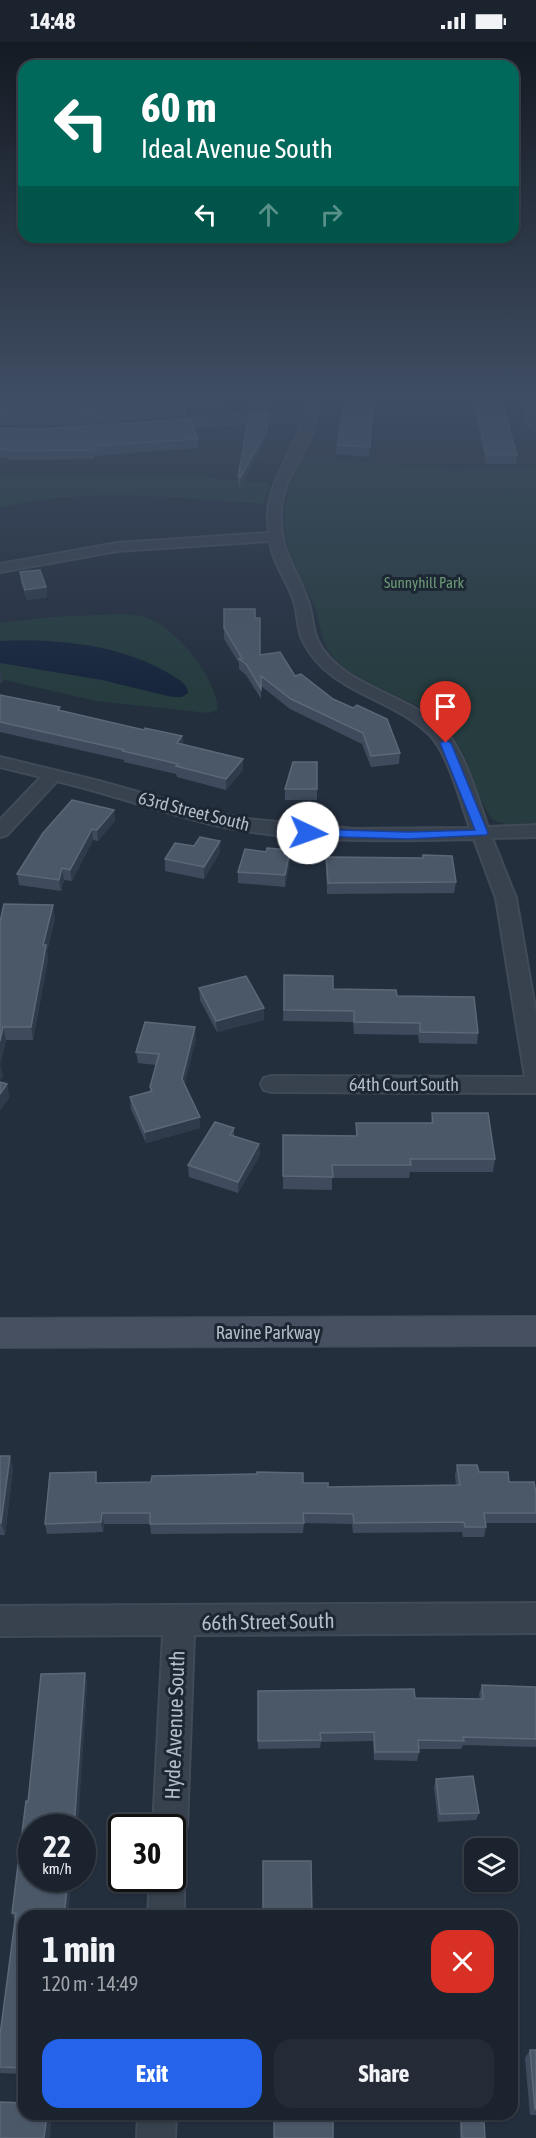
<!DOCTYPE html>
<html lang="en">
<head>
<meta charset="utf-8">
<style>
  :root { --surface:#1b232e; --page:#242b36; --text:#f1f3f6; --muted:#a0a4aa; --line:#39404a; --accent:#2563eb }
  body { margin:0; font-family:"Asap Condensed",sans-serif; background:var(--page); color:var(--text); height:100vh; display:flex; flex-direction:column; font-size:22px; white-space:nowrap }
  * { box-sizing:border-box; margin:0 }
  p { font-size:20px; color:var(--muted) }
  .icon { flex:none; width:33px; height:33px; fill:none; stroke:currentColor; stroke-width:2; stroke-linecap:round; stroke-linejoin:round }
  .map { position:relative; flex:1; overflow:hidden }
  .side { position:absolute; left:18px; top:1868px; width:500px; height:210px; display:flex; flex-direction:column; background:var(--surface); border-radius:18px; box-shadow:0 2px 4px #0004,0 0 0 2px var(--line) }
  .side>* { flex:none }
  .guide { position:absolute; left:18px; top:18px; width:501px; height:183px; border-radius:18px; box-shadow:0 2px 4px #0004,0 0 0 2px var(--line); background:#00695c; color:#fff; overflow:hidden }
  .buttons { position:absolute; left:464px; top:1796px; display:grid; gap:12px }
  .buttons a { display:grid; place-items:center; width:54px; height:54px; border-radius:12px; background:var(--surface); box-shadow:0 2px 4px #0004,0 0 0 2px var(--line); font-size:30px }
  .speed { position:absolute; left:18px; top:1772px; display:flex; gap:12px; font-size:30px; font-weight:700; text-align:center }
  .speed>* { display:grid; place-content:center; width:78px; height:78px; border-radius:50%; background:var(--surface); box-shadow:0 2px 4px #0004,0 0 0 2px var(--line); line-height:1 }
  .speed small { font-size:15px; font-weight:400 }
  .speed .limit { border:3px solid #111; border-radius:9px; background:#fff; color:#111 }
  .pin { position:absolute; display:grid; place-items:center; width:51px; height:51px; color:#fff; margin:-62px -26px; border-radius:50% 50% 50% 0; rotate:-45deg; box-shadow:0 0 6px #0007 }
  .pin .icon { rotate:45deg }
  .me { position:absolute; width:66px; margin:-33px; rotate:93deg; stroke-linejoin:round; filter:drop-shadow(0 0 4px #0008) }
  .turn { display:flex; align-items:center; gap:21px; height:126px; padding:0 24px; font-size:27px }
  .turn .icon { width:78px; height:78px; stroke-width:2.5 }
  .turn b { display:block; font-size:42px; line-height:51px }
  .lanes { display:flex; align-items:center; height:57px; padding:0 24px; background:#0003; justify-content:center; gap:30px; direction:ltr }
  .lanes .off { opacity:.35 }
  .round { display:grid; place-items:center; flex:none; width:63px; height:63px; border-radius:18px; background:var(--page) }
  .head { display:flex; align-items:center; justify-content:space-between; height:102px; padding:0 24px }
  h1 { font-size:36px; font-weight:700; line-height:45px }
  .primary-button { display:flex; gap:12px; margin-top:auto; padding:12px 24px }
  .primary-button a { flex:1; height:69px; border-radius:18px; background:var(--accent); color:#fff; font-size:24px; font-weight:700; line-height:69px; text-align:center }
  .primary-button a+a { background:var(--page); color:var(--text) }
  .status { display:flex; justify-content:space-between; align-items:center; height:42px; padding:0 30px; background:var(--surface); direction:ltr }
  .status svg { height:16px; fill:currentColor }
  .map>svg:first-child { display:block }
</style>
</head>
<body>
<div class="status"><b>14:48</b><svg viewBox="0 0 49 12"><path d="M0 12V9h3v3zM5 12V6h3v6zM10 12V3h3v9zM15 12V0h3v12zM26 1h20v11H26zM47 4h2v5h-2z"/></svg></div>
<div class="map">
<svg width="536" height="2096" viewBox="0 0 536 2096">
  <rect width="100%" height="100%" fill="#242f3e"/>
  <path fill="#263c3f" d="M304 414 421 426 434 424 451 427 536 426V781L505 782 493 778C475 758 471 714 449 689 422 657 377 651 345 626 318 605 324 591 314 563 309 550 301 539 295 526 278 489 282 448 304 414Z
    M0 433H181L269 441 264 462C177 456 85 444 0 466Z
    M120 572C129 572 139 573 148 576 177 587 217 636 218 668L208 671 96 659 0 637V581L51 575Z"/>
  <path fill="#17263c" d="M0 599C58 597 119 602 170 632 177 637 188 641 188 651L182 655H172L102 638 0 621Z"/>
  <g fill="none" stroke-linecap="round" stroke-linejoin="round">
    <defs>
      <path id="street" d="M309 354H321C317 369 315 384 309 398 296 428 280 442 281 478 281 511 298 530 308 559 313 572 312 587 318 599 340 644 408 652 443 686 465 709 477 755 488 785L536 783V795L492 796 516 856 536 972V1051L272 1050 264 1048 261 1042 264 1036 272 1034 525 1035 496 856 474 797C393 799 309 801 229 786 171 774 115 753 57 739L7 793 0 795V778L41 735 0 725V715L99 739 205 769 246 777 354 787 470 786C461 761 448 711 430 693 392 655 328 651 303 599 297 587 298 572 294 559 287 538 273 522 270 499L117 509 0 530V522L117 501 269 491C262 442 290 421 302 379H261L160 387 154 383 160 379 261 371H304Z
        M520 354H532L536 367V389L530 385Z
        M536 1561V1591L194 1593 187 1785 182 1797 172 1801V1785H153L163 1593 0 1594V1564Z
        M172 1821 179 1824 184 1836V1874H148L150 1836H172Z
        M138 2072H176L175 2096H137Z"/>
      <path id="secondary" d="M536 1274V1304L0 1306V1276Z"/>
    </defs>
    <use href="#street" stroke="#414a57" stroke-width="4"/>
    <use href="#secondary" stroke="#414a57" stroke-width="2"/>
    <use href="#street" fill="#38414e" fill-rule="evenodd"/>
    <use href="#secondary" fill="#465061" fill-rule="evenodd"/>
  </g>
  <path fill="#3f4b5c" d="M0 354H219L218 365H185L186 374 76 383H0Z
    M252 354 282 357 267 359V369L251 370Z
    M346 354H374L369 415 336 412 337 403Z
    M471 354H500L517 413 516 422H486Z
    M267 372V396H263V405L240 445 238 444V435Z
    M0 386 198 397V406L94 414V417L12 418 4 415H0Z
    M20 530 46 545 47 555 27 558 21 540Z
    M255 576 260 613 295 634 400 711 399 722 371 725 362 702 290 667 261 644V657L246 633 239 627V621L224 597V586Z
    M0 653 60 665V668L144 688 182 694 183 702 243 728 226 748 177 735 176 732 124 720V718L0 690Z
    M285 747H317V758H285Z
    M114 768 115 779 98 799 93 798 72 839 64 838 61 849 19 843 17 832Z
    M194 804 220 810 204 837 165 829V817Z
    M290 808V819L285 845 238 841V830Z
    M423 813 456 840 454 851 327 852 326 815 422 816Z
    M55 876 47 909 48 916 46 928 33 998H6L0 1022 3 1034 0 1038V880Z
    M284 933 333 947 397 954 478 991 477 1002 419 1001 418 993 354 992 353 980 283 979Z
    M199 946 264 978 217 990 200 958Z
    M196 997 184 1042 200 1075V1086L146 1101 131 1067 130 1055 150 1050V1045L156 1023 138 1021 136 1010Z
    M432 1071 495 1117 493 1130H410L409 1136H332V1148L283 1147V1093L356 1094V1081H431Z
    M234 1086V1094L259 1102 260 1113 238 1151 189 1135 188 1123Z
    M0 1414 13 1426 5 1493H0Z
    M457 1423 509 1440 536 1452V1481H486V1485L484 1495H463L462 1490 353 1491 352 1482 304 1481 303 1491 151 1492 150 1482H104L103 1490 47 1492 45 1482 98 1441H303L328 1445 456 1443 455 1433Z
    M85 1631 87 1642 77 1785H32L24 1874V2032L0 2031V1993L15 1878 12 1871 28 1760Z
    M482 1643 536 1645V1705L463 1703 461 1707H419V1710L417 1719 374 1718 373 1699 321 1700 320 1706 258 1707V1649L415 1656 480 1657 479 1652Z
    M436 1737 479 1771 476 1778 438 1780 434 1745Z
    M530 2008H536V2073H530L525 2016Z
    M461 2079 485 2096H460V2081Z"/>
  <path fill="#2f3b4b" d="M266 354H283L282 357 266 359Z
    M263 396V405L240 445V436Z
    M46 545 47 555 27 558 25 548Z
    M1 629 3 639 0 642V630Z
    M182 694 183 705 177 701Z
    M243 717V728L226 748V737Z
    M114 768 115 779 98 799 97 788Z
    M92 787 93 798 72 839 70 828Z
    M220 799V810L204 837V825Z
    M290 808V819L285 845V833Z
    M62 826 64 838 61 849 59 838Z
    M53 863 55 876 47 909 48 916 46 928 33 998 31 985 43 903Z
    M264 966V978L217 990 216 979Z
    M3 985 6 998 0 1022 3 1034 0 1038V999Z
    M195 985 196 997 183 1049 182 1037Z
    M7 1042 10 1055 0 1069V1052Z
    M200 1075V1086L146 1101 145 1090Z
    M259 1102 260 1113 238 1151V1140Z
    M10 1414 13 1426 5 1493 1 1481Z
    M102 1471 104 1482 103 1490 101 1480Z
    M85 1631 87 1642 79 1770 77 1785H74Z
    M68 1836H72L68 1874H64Z
    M47 2072H52L50 2096H44Z"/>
  <path fill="#4b5868" stroke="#5c6777" stroke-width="1.5" d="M0 354H218V356H182L186 366 75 374H0Z
    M252 354H266L267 361H251Z
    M346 354H373L370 405 337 403Z
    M474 354H500L517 413H487Z
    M267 372V387H263V396L240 436 238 435 249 373Z
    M190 377 198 397 93 404 94 408 11 409 0 406V386L37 387Z
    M40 528 46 545 25 548 20 530Z
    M224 567H255V576H260V613L280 610 295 634 301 632 333 657 353 666 357 663 387 677 400 711 371 714 363 691 291 657 261 634V647L246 622 239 617 242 616 224 586Z
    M0 653 60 665 58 668 144 688 145 686 182 694 177 701 243 717 226 737 176 724 178 722 123 709 124 708 0 680Z
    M293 720H317V747H285Z
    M72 758 114 768 97 788 92 787 70 828 62 826 59 838 17 832 43 791Z
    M200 795 220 799 204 825 165 817 175 801 194 804Z
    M267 806 290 808 285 833 238 830 245 807 266 810Z
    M423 813 452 814 456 840 328 841 326 815 423 816Z
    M4 862 53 863 43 903H46L44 915 31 985H3L0 999V880Z
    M284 933 333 934V947L396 948 397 954 474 955 478 991 420 990V981L354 980V969L284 968Z
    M246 934 264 966 216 979 199 946Z
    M145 980 195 985 182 1037 200 1075 145 1090 130 1055 152 1049 150 1045 159 1012 136 1010Z
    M0 1040 7 1042 0 1052Z
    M432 1071H488L495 1117H410L411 1123H332L333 1135 283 1134V1093L357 1094 356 1081H433Z
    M215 1080 234 1086 230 1093 259 1102 238 1140 188 1123Z
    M0 1414H10L1 1481H0Z
    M457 1423H477L479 1430H508L509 1440H534L536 1452V1471H484L486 1485H465L464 1480 354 1481 353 1472 303 1471 304 1481 150 1482V1471H102L101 1480 45 1482 50 1431 96 1430V1441L151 1440 152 1434 257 1432V1430L303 1431V1441H328V1445L460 1443Z
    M85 1631 74 1785H32V1836H68L64 1874H24V2026L0 2025V1993L16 1871H12L26 1759 28 1760 41 1632Z
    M482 1643 536 1645V1697L463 1695 464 1699 418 1698 419 1710H375L374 1690 320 1691 321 1698 258 1699V1649L414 1647 415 1656 483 1657Z
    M473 1734 479 1771 440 1772 436 1737Z
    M263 1819H311L312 1874H263Z
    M530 2008H536V2067H535Z
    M0 2060 24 2061V2072H47L44 2096H0Z
    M274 2072H333V2096H274Z
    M461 2079 484 2080 485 2096H462Z"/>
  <linearGradient id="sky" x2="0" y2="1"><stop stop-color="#141a22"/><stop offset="0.55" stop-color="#3f4d63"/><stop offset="1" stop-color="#3f4d63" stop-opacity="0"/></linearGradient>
  <rect width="536" height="648" fill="url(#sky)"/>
  <path fill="#2563eb" stroke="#184099" stroke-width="1.5" d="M446 698 451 701 488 791 486 793 408 797 308 794 302 791 308 787 408 790 475 788 440 701Z"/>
  <g text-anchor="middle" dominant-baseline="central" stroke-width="6" stroke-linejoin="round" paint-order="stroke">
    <g font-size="15" fill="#6b9a76" stroke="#1d2633">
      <text x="424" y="540">Sunnyhill Park</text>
    </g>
    <g font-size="18" fill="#b4bcc9" stroke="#1d2633">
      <text transform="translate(194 769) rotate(14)">63rd Street South</text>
      <text x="404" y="1042">64th Court South</text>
      <text x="268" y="1290">Ravine Parkway</text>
    </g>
    <g font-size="21" fill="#b4bcc9" stroke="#1d2633">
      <text transform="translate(268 1579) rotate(-1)">66th Street South</text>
      <text transform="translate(174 1683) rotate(-88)">Hyde Avenue South</text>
    </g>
  </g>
</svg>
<div class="buttons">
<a><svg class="icon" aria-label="layers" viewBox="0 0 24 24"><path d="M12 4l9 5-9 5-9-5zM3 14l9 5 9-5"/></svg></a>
</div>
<div class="speed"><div>22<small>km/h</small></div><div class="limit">30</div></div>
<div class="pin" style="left:446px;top:701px;background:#d93025"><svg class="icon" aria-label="arrive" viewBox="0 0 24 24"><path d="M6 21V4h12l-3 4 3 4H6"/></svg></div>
<svg class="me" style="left:308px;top:791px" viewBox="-20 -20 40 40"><circle r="19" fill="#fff"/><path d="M0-13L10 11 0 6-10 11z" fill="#2563eb"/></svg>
<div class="guide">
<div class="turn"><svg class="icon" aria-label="left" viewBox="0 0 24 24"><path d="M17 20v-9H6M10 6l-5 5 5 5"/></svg><div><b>60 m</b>Ideal Avenue South</div></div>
<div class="lanes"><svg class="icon" aria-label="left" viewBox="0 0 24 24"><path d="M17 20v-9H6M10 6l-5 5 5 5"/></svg><svg class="icon off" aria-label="ahead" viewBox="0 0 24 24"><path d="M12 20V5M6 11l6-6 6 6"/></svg><svg class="icon off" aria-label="right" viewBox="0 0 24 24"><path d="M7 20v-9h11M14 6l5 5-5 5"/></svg></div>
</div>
<section class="side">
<div class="head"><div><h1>1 min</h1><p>120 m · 14:49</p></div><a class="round" style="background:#d93025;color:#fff"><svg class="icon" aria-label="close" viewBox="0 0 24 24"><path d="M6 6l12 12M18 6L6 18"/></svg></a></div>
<div class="primary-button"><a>Exit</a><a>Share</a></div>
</section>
</div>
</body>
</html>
